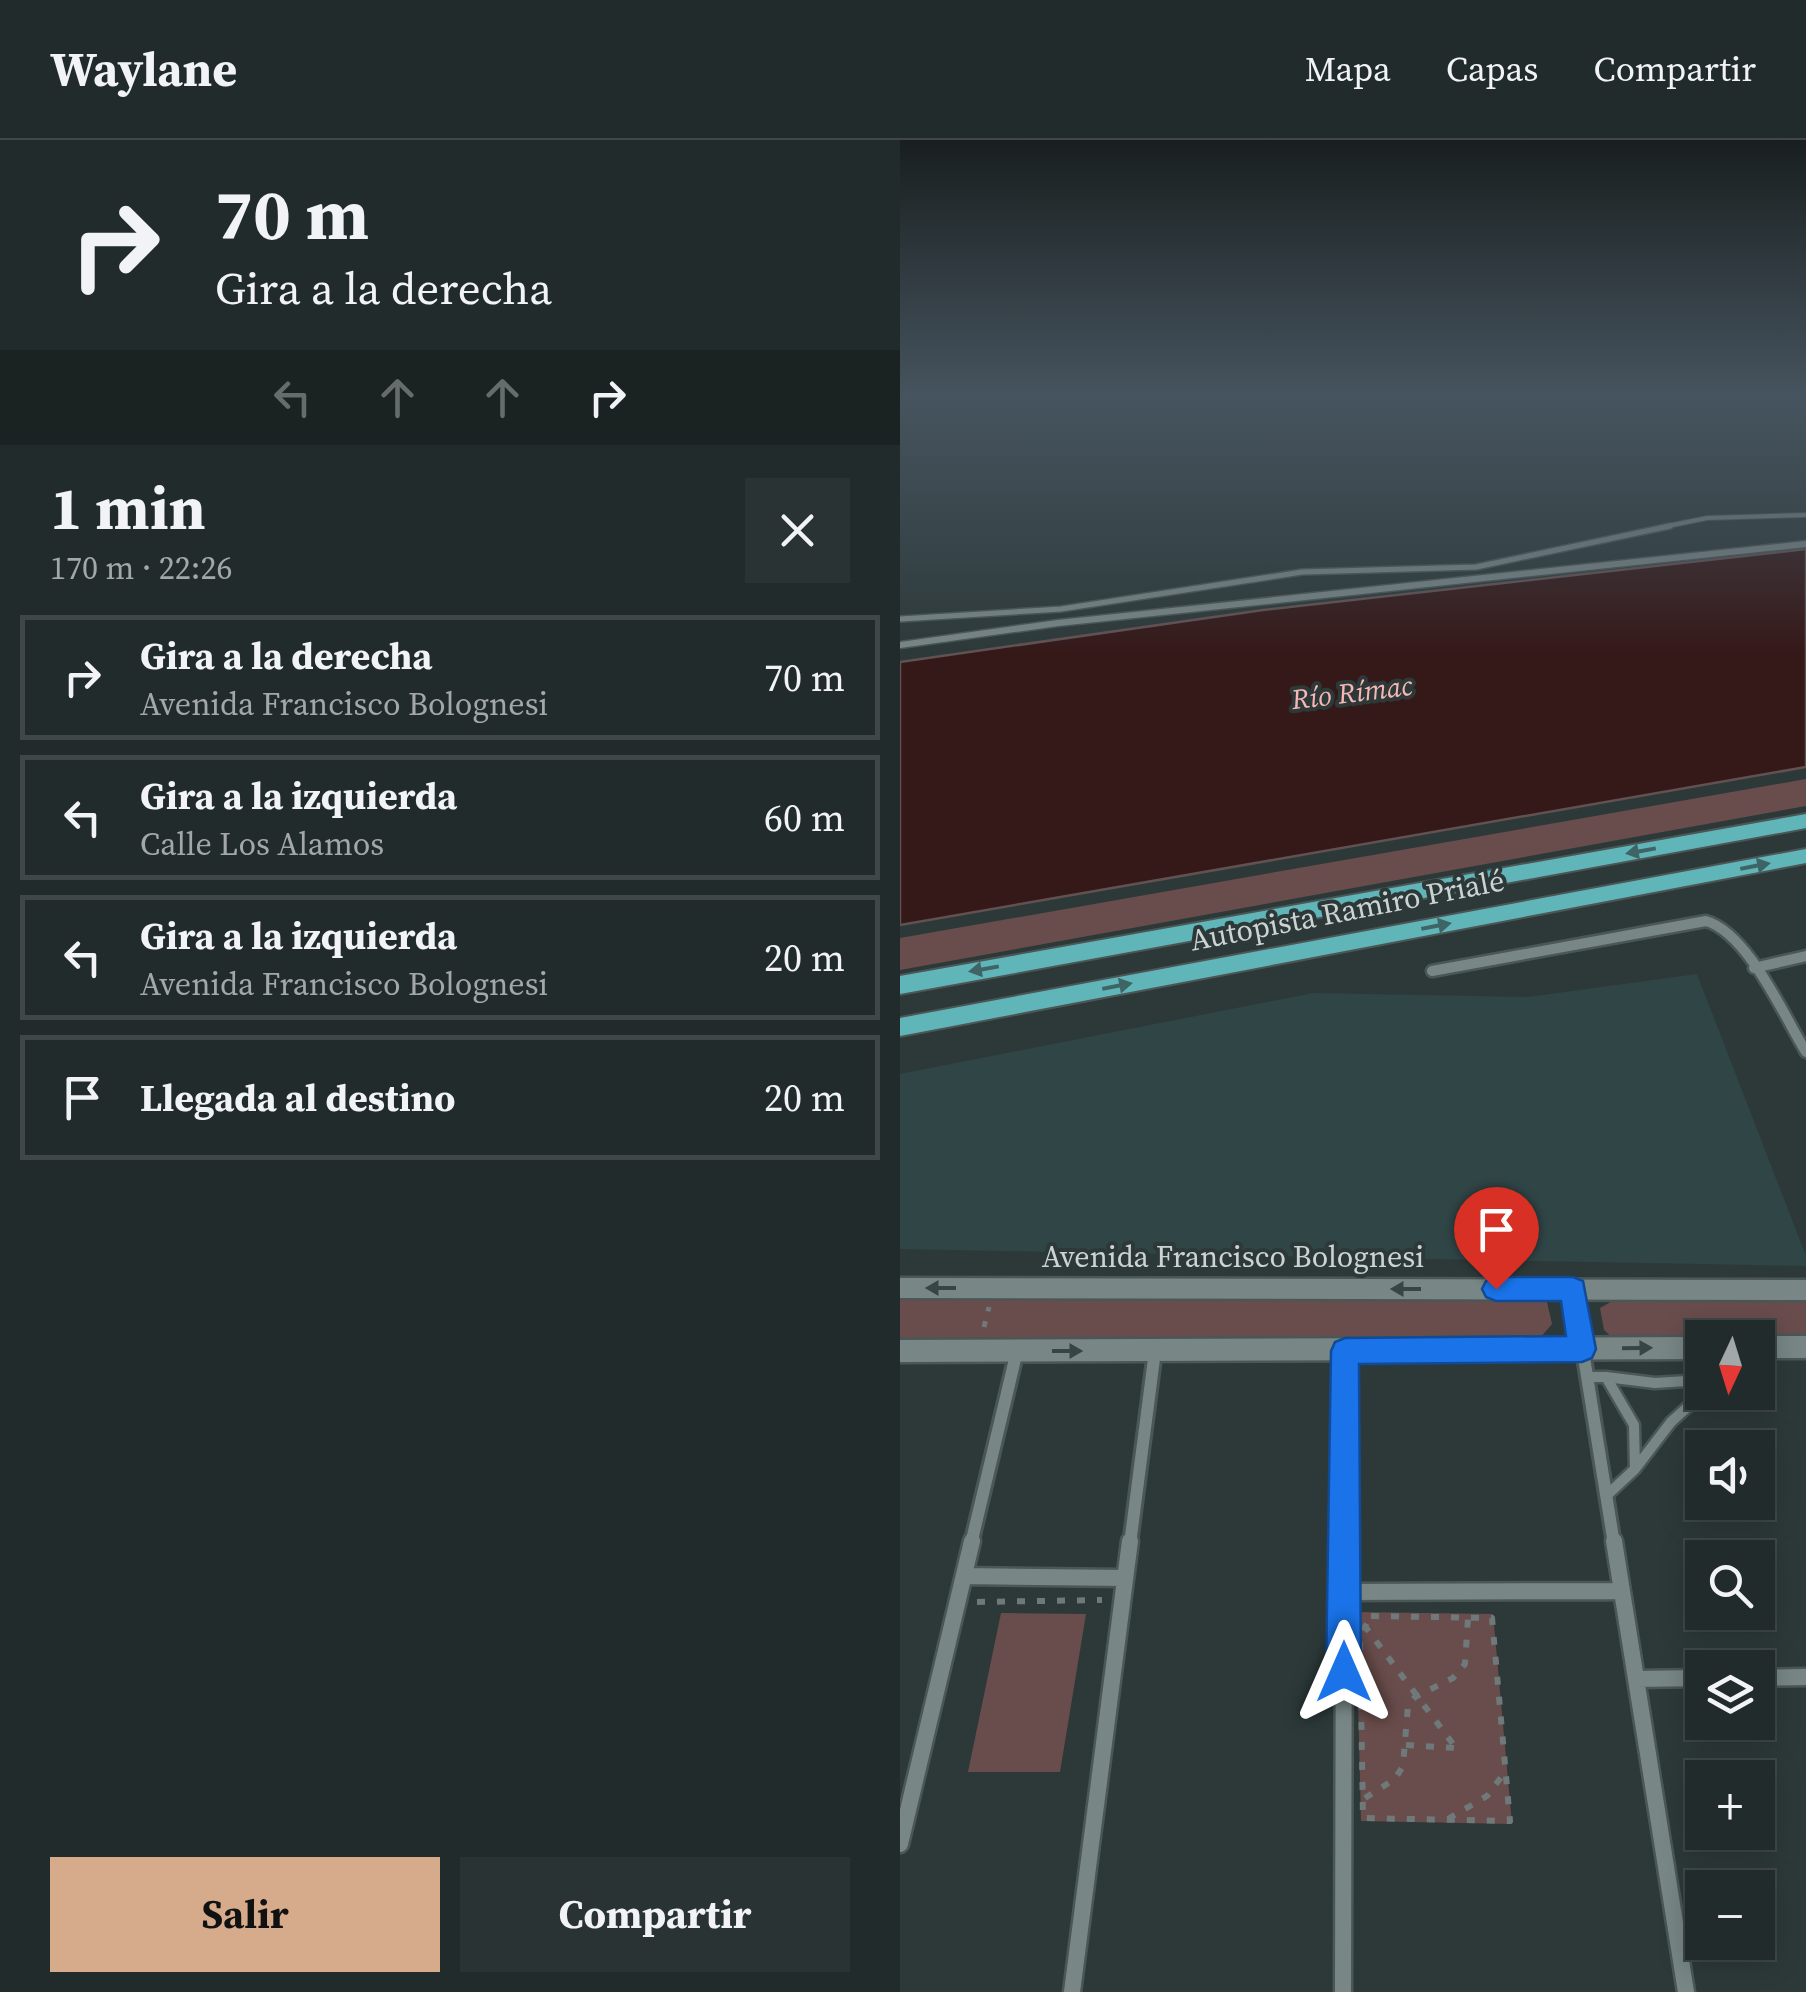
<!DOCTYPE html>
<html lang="es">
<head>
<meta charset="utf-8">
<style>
  :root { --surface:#222b2b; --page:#2a3333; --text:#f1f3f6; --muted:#a2a7a9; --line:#3f4747; --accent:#d6ab8b }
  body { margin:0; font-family:"Source Serif 4",serif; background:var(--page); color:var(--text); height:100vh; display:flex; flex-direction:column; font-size:38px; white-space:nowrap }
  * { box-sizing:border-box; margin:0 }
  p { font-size:32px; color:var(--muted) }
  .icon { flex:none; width:55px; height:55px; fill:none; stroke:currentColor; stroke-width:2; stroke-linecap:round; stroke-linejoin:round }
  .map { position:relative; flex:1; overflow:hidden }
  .sheet { display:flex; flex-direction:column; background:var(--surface); width:900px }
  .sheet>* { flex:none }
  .banner { background:#222b2b; color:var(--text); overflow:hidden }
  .needle { width:65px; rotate:184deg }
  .controls { position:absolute; left:785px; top:1180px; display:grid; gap:20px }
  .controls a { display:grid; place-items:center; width:90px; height:90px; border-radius:0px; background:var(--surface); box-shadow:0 5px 25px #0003,0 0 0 2px var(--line); font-size:50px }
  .pin { position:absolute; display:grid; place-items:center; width:85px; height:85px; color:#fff; margin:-102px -42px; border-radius:50% 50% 50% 0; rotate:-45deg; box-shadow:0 0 10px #0007 }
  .pin .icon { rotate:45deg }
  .me { position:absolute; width:110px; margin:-55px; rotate:0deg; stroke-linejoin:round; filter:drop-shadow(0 0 8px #0008) }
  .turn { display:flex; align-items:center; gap:35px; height:210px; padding:0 50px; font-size:45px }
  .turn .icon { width:130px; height:130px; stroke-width:2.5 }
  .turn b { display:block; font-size:70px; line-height:85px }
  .lanes { display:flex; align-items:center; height:95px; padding:0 50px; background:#0003; justify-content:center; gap:50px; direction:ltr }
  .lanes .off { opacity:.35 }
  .round { display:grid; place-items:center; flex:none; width:105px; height:105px; border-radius:0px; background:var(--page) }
  .summary { display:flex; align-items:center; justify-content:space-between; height:170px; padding:0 50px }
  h1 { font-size:60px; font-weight:700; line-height:75px }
  .action { display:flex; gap:20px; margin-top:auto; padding:20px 50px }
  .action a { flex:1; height:115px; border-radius:0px; background:var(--accent); color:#111; font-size:40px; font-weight:700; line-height:115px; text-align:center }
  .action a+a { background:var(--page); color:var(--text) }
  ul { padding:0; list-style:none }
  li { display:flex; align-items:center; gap:30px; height:125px; margin:0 20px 15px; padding:0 30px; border:5px solid var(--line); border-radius:0px }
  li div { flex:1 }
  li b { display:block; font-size:38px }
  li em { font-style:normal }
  header { display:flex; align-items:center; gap:60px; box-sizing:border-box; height:140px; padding:0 50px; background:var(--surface); border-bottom:2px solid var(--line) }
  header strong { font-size:48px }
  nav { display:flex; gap:55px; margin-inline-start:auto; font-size:35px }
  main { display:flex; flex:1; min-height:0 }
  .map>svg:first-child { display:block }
</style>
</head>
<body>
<header>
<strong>Waylane</strong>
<nav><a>Mapa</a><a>Capas</a><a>Compartir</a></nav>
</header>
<main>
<section class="sheet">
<div class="banner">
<div class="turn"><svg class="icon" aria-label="right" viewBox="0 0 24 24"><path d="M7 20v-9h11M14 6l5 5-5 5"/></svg><div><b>70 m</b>Gira a la derecha</div></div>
<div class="lanes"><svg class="icon off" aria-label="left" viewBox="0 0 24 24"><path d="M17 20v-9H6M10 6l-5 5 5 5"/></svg><svg class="icon off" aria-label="ahead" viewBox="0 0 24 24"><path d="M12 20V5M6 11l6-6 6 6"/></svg><svg class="icon off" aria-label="ahead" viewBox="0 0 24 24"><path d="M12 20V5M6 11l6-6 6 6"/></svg><svg class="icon" aria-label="right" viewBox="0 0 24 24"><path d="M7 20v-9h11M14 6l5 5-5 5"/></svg></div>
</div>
<div class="summary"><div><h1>1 min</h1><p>170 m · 22:26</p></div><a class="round"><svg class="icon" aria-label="close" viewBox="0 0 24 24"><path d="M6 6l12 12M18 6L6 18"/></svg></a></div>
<ul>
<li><svg class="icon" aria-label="right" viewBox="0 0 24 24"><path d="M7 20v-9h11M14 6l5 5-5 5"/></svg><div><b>Gira a la derecha</b><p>Avenida Francisco Bolognesi</p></div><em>70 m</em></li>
<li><svg class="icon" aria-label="left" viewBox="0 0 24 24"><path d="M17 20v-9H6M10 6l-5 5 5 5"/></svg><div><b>Gira a la izquierda</b><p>Calle Los Alamos</p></div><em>60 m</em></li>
<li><svg class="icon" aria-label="left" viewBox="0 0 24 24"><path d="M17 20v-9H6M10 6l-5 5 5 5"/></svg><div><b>Gira a la izquierda</b><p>Avenida Francisco Bolognesi</p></div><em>20 m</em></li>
<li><svg class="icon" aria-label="arrive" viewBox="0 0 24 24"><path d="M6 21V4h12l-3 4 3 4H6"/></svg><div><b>Llegada al destino</b></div><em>20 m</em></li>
</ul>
<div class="action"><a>Salir</a><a>Compartir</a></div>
</section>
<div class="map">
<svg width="906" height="1852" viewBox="0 0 906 1852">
  <rect width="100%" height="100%" fill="#2d3939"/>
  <path fill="#304546" d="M797 834 906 1116V1126L0 1109V934L413 853 628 857Z"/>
  <path fill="#694d4c" d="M906 639V666L0 830V798Z
    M0 1155 632 1157 647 1162 652 1184 640 1198 0 1199Z
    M714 1160H906V1196L715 1200 704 1190 700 1168Z
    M456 1472 593 1474 612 1684 461 1681Z
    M101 1473 186 1474 160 1632H68Z"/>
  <path fill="#351919" stroke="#625151" stroke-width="2.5" d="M906 409V627L0 785V522L363 470Z"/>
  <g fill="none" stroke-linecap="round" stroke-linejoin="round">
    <defs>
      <path id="service-far2" d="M758 388 807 378 906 375"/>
      <path id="service-far1" d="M0 479 161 469 402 432 576 427 770 386"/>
      <path id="service" d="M687 1237H706L734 1285 735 1329 706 1356
        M706 1237 755 1243 802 1240
        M735 1329 771 1282 804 1252"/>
      <path id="minor-far3" d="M0 505 158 483 906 404"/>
      <path id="minor-far2" d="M854 828 906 816
        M532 831 806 781C848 793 884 876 906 912"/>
      <path id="minor-far1" d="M673 1149 714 1404
        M71 1404 117 1211
        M230 1404 255 1211
        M444 1404 445 1211"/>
      <path id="minor" d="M714 1401 786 1852
        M64 1436 225 1438
        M444 1452 722 1451
        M858 1538 906 1537
        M736 1539 802 1538
        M0 1704 72 1401
        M172 1852 230 1401
        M443 1852 444 1401"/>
      <path id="secondary" d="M0 1138 906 1140V1160L0 1158Z
        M858 1196H906V1218H858V1198H853Z
        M802 1197V1219L0 1222V1200Z"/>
      <path id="trunk" d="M906 674V688L0 854V836Z
        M906 709V723L0 896V878Z"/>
    </defs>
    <use href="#service-far2" stroke="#4b5656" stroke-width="6"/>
    <use href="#service-far1" stroke="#4b5656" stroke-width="8"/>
    <use href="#service" stroke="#4b5656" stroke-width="15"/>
    <use href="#minor-far3" stroke="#4b5656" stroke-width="9"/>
    <use href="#minor-far2" stroke="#4b5656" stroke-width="15"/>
    <use href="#minor-far1" stroke="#4b5656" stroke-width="18"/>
    <use href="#minor" stroke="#4b5656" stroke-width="21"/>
    <use href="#secondary" stroke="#4b5656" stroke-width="5"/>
    <use href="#trunk" stroke="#4b5656" stroke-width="4"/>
    <path stroke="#6f7979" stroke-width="5" stroke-dasharray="6 10" stroke-linecap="butt" d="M84 1187 89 1167"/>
    <path stroke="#6f7979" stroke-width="6" stroke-dasharray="8 12" stroke-linecap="butt" d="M77 1462 202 1460
      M471 1476 592 1478 610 1681 463 1678 460 1496Z
      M464 1485 556 1608
      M506 1605 556 1608
      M465 1658 495 1639 503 1626 508 1565 515 1557 553 1538 565 1524 568 1478
      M548 1679 587 1656 605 1632"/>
    <use href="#service-far2" stroke="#788686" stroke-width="4"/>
    <use href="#service-far1" stroke="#788686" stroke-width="5"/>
    <use href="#service" stroke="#788686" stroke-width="10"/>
    <use href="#minor-far3" stroke="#788686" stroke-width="6"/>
    <use href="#minor-far2" stroke="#788686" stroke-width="10"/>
    <use href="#minor-far1" stroke="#788686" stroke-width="12"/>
    <use href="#minor" stroke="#788686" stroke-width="16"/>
    <use href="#secondary" fill="#788686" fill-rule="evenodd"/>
    <use href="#trunk" fill="#60b5b8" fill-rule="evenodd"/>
  </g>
  <defs><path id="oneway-solid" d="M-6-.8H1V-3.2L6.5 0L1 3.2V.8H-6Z" transform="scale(2.5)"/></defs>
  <g fill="#3f6465">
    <use href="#oneway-solid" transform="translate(741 711) rotate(170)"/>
    <use href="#oneway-solid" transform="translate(855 726) rotate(-11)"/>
    <use href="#oneway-solid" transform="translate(536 786) rotate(-11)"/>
    <use href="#oneway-solid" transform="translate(84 829) rotate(170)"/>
    <use href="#oneway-solid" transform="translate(217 846) rotate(-11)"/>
  </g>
  <g fill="#384545">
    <use href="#oneway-solid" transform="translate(41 1148) rotate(-180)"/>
    <use href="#oneway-solid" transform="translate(506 1149) rotate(-180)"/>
    <use href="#oneway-solid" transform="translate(737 1208) rotate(-1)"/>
    <use href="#oneway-solid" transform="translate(167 1211)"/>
  </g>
  <linearGradient id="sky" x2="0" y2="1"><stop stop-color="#191f1f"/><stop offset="0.5" stop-color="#46545f"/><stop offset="1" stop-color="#46545f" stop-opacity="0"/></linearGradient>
  <rect width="906" height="513" fill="url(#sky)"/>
  <path fill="#1a73e8" stroke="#114b97" stroke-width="2.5" d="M596 1137H673L683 1141 696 1209 692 1218 682 1222 459 1224 461 1532 456 1544 444 1549 431 1544 426 1532 431 1211 435 1202 445 1198 666 1196 661 1161H596L586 1157 582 1149 586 1141Z"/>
  <g text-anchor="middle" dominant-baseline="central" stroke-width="8" stroke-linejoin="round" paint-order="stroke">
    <g font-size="28" font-style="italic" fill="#f7b7b4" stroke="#2d3939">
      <text transform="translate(452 552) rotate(-7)">Río Rímac</text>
    </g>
    <g font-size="30" fill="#ccd3d3" stroke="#2d3939">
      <text transform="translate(447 770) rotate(-11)">Autopista Ramiro Prialé</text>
      <text x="333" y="1116">Avenida Francisco Bolognesi</text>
    </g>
  </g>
</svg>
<div class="controls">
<a><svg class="needle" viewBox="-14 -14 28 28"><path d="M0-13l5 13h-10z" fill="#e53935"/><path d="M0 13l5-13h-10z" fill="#a2a7a9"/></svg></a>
<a><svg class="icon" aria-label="sound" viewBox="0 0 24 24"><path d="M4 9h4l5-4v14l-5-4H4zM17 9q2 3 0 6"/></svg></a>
<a><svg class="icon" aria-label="search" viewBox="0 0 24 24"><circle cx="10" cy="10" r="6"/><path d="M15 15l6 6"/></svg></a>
<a><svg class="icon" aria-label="layers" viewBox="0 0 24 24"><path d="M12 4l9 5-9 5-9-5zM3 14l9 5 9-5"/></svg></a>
<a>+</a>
<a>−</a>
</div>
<div class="pin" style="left:596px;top:1149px;background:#d93025"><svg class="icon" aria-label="arrive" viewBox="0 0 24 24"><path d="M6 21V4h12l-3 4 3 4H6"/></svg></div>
<svg class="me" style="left:444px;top:1532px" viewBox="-20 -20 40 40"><path d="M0-17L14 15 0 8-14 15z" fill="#1a73e8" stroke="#fff" stroke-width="4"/></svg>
</div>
</main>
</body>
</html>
